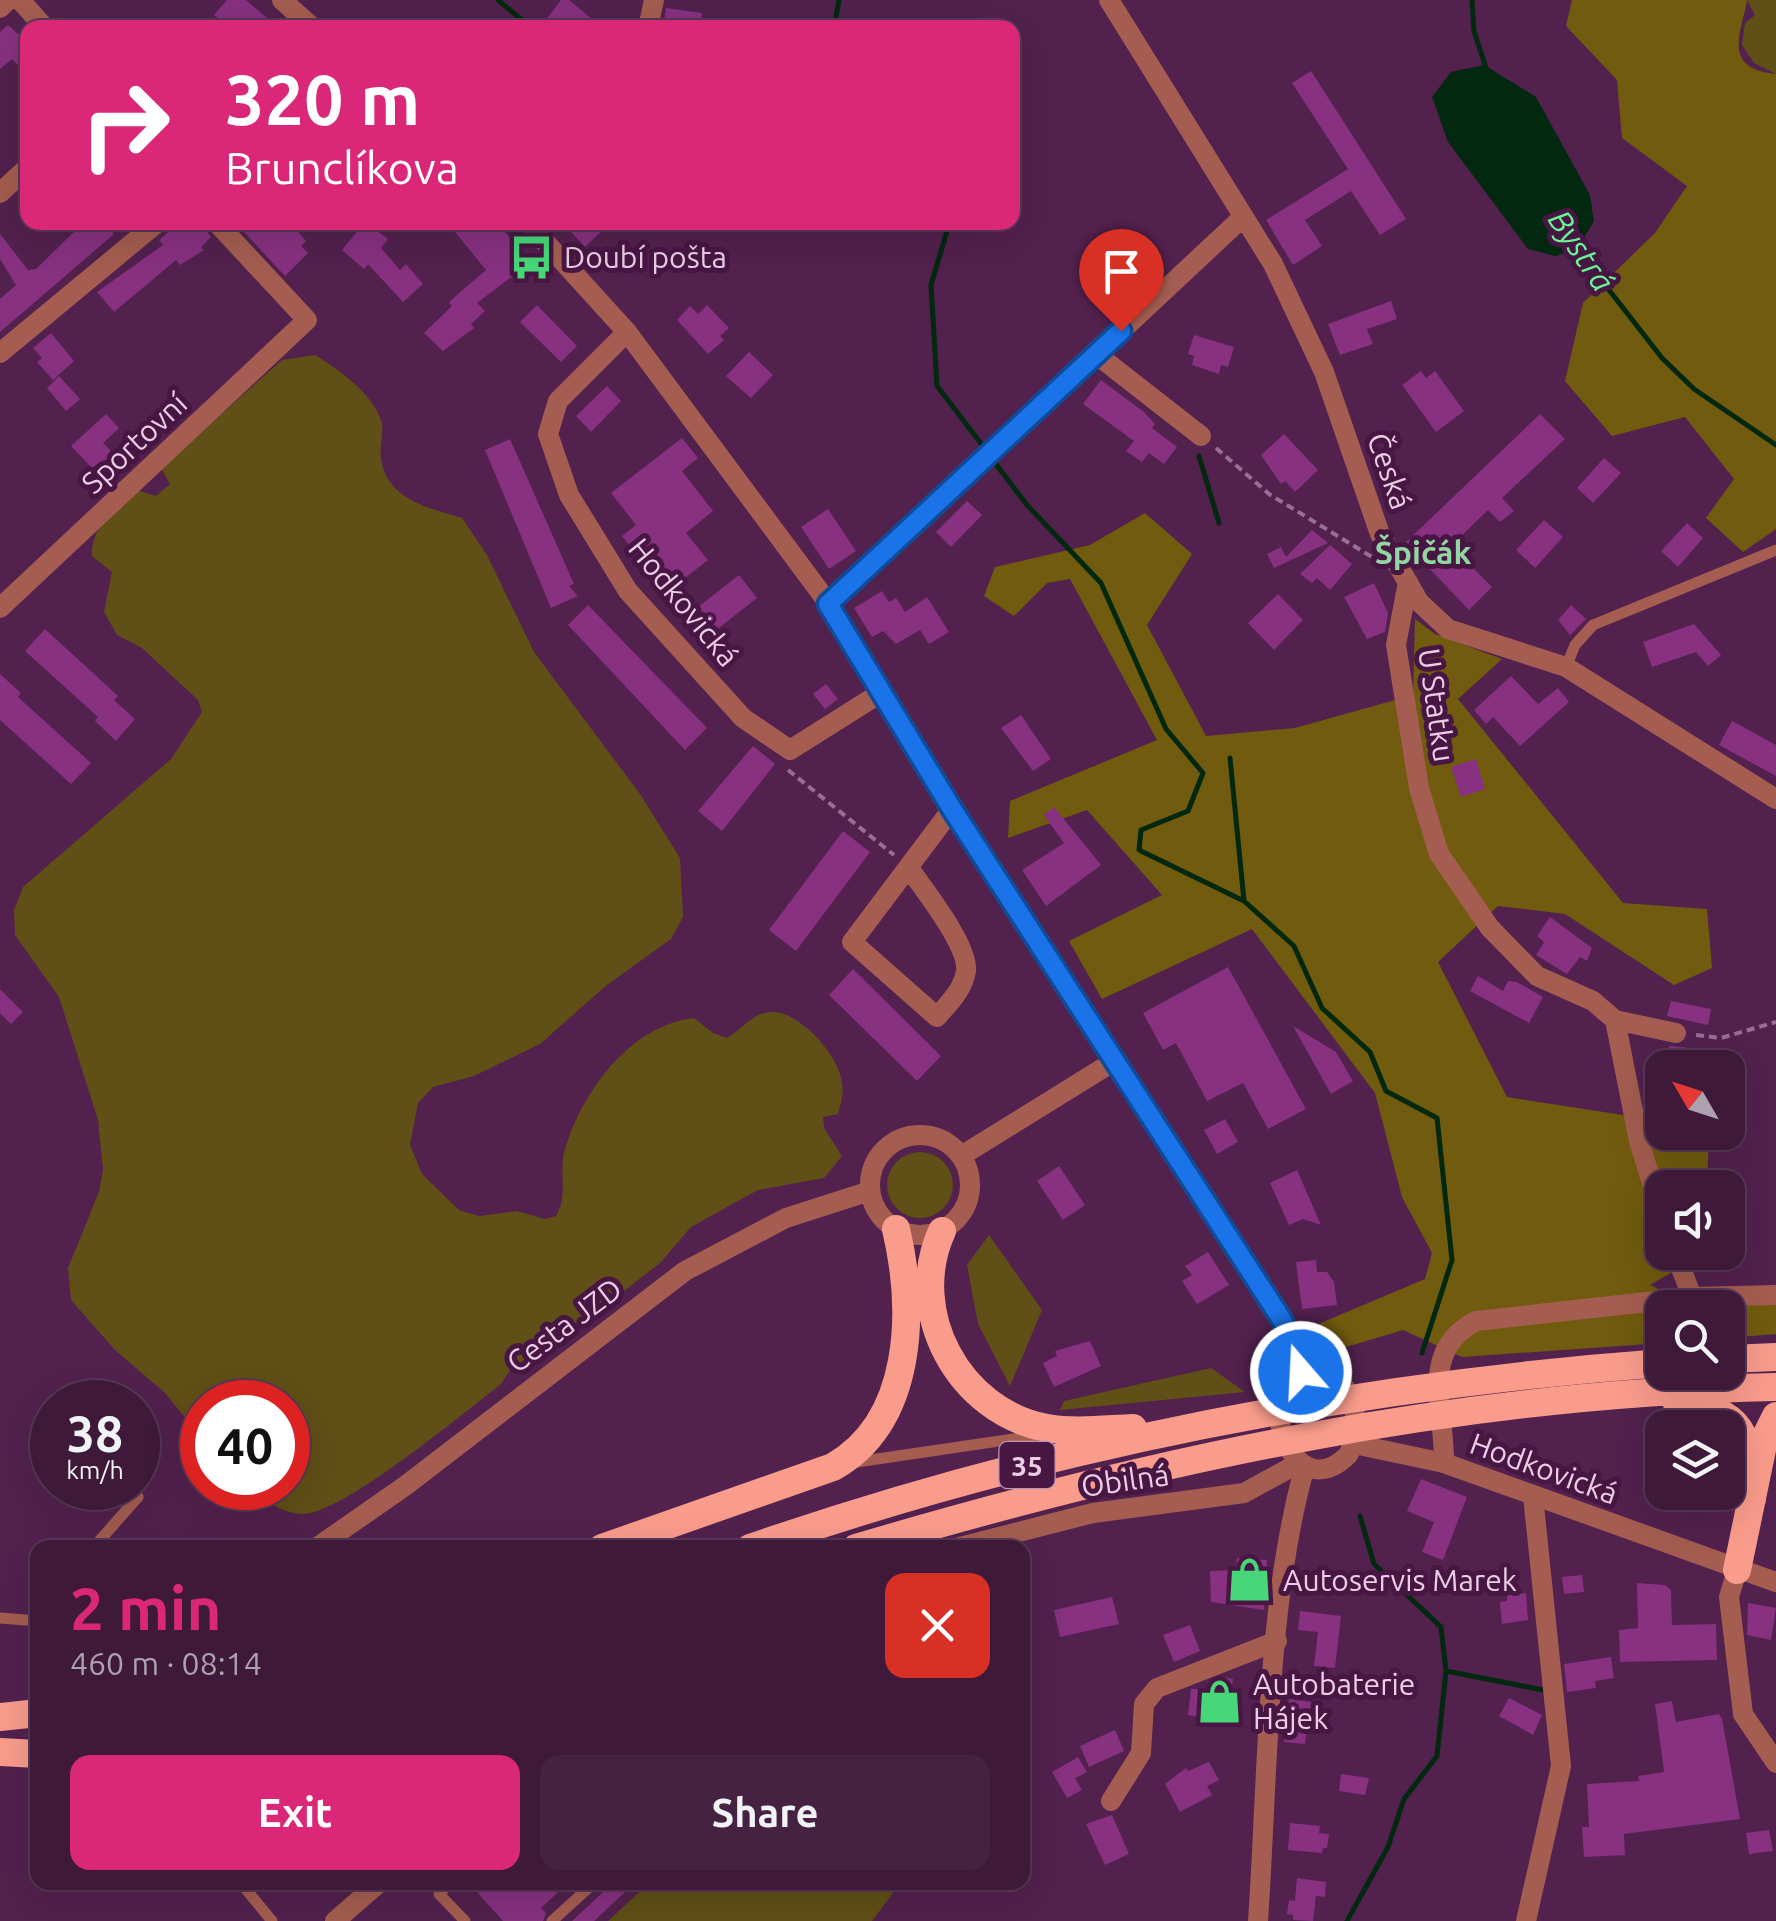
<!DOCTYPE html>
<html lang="en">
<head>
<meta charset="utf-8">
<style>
  :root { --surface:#3e193a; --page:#452242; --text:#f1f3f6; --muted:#ada0af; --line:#573854; --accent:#db2777 }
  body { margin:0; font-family:Ubuntu,sans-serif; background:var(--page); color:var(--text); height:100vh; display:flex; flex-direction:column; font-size:38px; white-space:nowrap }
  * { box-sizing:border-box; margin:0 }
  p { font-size:32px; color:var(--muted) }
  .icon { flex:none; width:55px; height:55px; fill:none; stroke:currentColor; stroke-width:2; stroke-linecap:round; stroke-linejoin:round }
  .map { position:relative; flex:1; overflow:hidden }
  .details { position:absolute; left:30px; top:1540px; width:1000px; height:350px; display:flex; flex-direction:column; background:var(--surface); border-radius:20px; box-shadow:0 10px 40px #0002,0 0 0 2px var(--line) }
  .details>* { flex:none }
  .guide { position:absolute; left:20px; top:20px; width:1000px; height:210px; border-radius:20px; box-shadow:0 10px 40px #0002,0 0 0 2px var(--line); background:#db2777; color:#fff; overflow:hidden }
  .needle { width:65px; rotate:309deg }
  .tools { position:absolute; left:1645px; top:1050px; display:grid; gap:20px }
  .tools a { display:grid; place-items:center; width:100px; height:100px; border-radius:20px; background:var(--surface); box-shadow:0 10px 40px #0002,0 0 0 2px var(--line); font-size:50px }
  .speed { position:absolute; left:30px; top:1380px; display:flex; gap:20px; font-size:50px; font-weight:700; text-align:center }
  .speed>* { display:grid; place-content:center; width:130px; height:130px; border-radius:50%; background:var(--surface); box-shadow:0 10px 40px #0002,0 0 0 2px var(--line); line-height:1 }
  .speed small { font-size:25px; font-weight:400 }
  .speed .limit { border:15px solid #d22; background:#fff; color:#111 }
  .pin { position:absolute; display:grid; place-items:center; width:85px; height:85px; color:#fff; margin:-102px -42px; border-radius:50% 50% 50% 0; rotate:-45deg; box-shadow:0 0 10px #0007 }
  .pin .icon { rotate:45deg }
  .me { position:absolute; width:110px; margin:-55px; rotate:341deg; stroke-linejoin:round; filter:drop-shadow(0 0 8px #0008) }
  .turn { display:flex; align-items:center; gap:35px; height:210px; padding:0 40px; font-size:45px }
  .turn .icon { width:130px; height:130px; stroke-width:2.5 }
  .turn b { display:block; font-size:70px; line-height:85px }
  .round { display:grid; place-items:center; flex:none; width:105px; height:105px; border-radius:20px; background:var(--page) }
  .overview { display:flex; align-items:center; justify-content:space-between; height:170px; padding:0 40px }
  h1 { font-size:60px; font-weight:600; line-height:75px; color:var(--accent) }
  .cta { display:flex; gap:20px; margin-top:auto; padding:20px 40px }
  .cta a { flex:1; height:115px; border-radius:20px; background:var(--accent); color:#fff; font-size:40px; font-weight:600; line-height:115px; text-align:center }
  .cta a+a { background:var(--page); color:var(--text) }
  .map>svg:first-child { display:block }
</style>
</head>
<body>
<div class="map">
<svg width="1776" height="1921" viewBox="0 0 1776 1921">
  <rect width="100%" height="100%" fill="#52214e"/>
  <path fill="#604f16" d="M1747 0H1776V74L1754 63 1742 45 1745 23 1755 15Z
    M315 355C338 369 372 393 381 420 385 430 379 446 381 458 386 499 428 508 462 518L487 555 534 652 640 794 680 858 683 917 671 939 607 985 540 1044 474 1076 433 1087 418 1103 410 1145 422 1174 459 1210 479 1216 517 1211 545 1219 556 1216C569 1195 558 1171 565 1149 583 1090 631 1025 694 1018L713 1033 727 1038C744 1028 754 1011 774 1012 801 1013 840 1057 842 1083 844 1094 841 1103 838 1114L823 1117 824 1128 842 1156 824 1178 758 1190 691 1227 660 1263 521 1371 511 1369 500 1385C463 1413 345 1512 304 1514 284 1515 264 1499 248 1488H288V1402H202V1438L164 1392 115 1350 71 1300 68 1268 99 1192 103 1170 98 1120 59 997 15 935 14 910 23 887 171 759 202 712 198 700 142 648 117 635 104 612 112 572 92 556C90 527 117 506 140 491L156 496 170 484 161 468 282 360Z
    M887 1185a33 33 0 1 1 66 0a33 33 0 1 1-66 0Z
    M989 1235 1042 1310 1010 1386 978 1324 967 1265Z
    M1211 1368 1245 1392 1060 1410 1064 1401Z
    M649 1883V1882L894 1883 893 1893 872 1921H608Z"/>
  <path fill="#715b0f" d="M1572 0H1747C1743 30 1719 68 1776 74V529L1743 552 1706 518 1734 479 1685 417 1612 436 1565 381 1583 303 1655 233 1687 186 1622 138 1617 80 1566 26Z
    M1145 513 1192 554 1147 625 1206 736 1295 728 1413 695 1415 619 1435 634 1502 659 1458 699 1623 903 1707 909 1712 968 1674 985 1565 914 1498 906 1438 962 1507 1097 1662 1121V1132L1709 1133 1707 1187 1662 1188V1252L1705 1253 1650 1285 1696 1307 1776 1295V1334L1728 1338V1308H1662V1343L1462 1357 1403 1330 1343 1348 1316 1325 1425 1279 1432 1253 1402 1197 1375 1093 1252 929 1102 999 1069 941 1162 895 1087 810 1008 838 1010 801 1157 740 1070 579 1047 583 1014 616 984 596 995 567 1090 545Z"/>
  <path fill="#032810" d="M1484 65 1536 97 1590 195 1594 221 1577 250 1555 256 1528 249 1448 142 1432 97 1451 72Z"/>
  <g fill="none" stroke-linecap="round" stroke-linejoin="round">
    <path stroke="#032810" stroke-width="5" d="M498 0 532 28
      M1472 0 1474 31 1487 71
      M834 28 839 0
      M944 222 947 231 931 285 937 386 986 450
      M1574 245 1662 358 1694 389 1776 445
      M1199 456 1219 523
      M992 459 1027 505 1101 583 1166 729 1203 773 1188 811 1141 830 1139 850 1244 901 1294 946 1322 1008 1370 1052 1386 1091 1437 1118 1452 1260 1422 1353
      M1230 758 1244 901
      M1446 1671 1543 1690
      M1347 1921 1388 1847 1404 1799 1437 1756 1446 1671 1441 1627 1374 1564 1360 1516"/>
  </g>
  <path fill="#873180" d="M227 0H246L268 19 260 28H216L222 21 214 15Z
    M561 0H569L603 28H556L546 20Z
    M666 8 702 13 700 28H663Z
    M8 25 28 43V56L18 65 12 59 0 69V32Z
    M1311 71 1406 219 1380 235 1351 191 1305 220 1322 246 1293 265 1266 220 1348 169 1292 83Z
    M84 222H104L114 234 0 332V299L16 285 0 259V234L28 270 36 269Z
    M180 222 202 224 211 237 201 247 204 250 180 265 176 260 114 312 97 292 163 245 159 240Z
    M235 222H290L306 241 301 246 308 253 285 276Z
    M365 222 388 239 381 248 400 270 406 264 423 284 403 302 368 264 364 269 342 250Z
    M447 222H496L531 262 477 303 485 311 471 324 474 328 443 351 424 333 452 306 449 302 486 270Z
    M562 222H611L585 247Z
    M1391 301 1397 319 1367 329 1373 344 1340 355 1328 324Z
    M537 305 577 346 561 362 520 322Z
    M707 305 729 328 720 336 724 340 708 354 677 320 690 306 698 314Z
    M51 333 74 361 53 380 37 362 42 358 33 348Z
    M1194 335 1234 347 1228 367 1221 365 1219 374 1192 365 1194 356 1188 354Z
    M749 352 773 375 751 398 726 376Z
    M1421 371 1426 378 1435 371 1464 411 1436 432 1402 385Z
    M59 376 80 399 66 411 47 388Z
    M1101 380 1144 412 1155 424 1152 428 1177 447 1164 464 1149 453 1142 462 1126 451 1134 441 1083 404Z
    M607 386 621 401 591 432 576 416Z
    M106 414 119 428 103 443 111 451 107 459 92 468 71 446Z
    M1540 414 1565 439 1502 498 1514 511 1500 522 1488 510 1451 546 1492 587 1469 610 1405 543Z
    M1284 434 1318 470 1295 492 1285 481 1281 484 1261 455Z
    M682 438 698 458 682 471 713 511 686 533 708 560 666 593 622 536 636 525 611 493Z
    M510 439 574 584 569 586 578 596 551 608 485 450Z
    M1604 458 1621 473 1593 503 1577 488Z
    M967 501 982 515 951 547 936 532Z
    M828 509 856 551 829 569 801 527Z
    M1544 520 1563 537 1535 568 1516 550Z
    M1687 523 1703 538 1678 567 1661 551Z
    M1312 530 1328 543 1274 568 1267 554 1281 547 1286 557Z
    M1330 545 1352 564 1330 590 1317 578 1312 583 1300 574Z
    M739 575 757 598 701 642 683 619Z
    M1374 583 1388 613 1385 632 1367 639 1344 597Z
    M882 591 889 602 896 598 905 612 927 597 949 632 929 644 920 630 896 644 883 631 872 637 854 608Z
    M1278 594 1303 620 1274 650 1248 623Z
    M588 605 707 728 685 750 568 625Z
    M1571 605 1586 619 1570 635 1558 620Z
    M1694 624 1721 655 1708 666 1696 652 1652 667 1643 642Z
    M45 629 118 696 114 700 135 719 116 741 95 721 98 717 25 651Z
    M0 674 21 693 18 697 91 763 71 784 0 720Z
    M1511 676 1538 704 1558 688 1569 702 1520 746 1493 717 1486 724 1474 710Z
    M826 684 838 699 825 709 813 694Z
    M1021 715 1051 759 1033 771 1001 728Z
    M1732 721 1776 745V776L1719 745Z
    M753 746 775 764 722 831 698 811Z
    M1476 759 1485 789 1461 797 1451 767Z
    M1054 807 1101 865 1046 906 1022 870 1064 843 1044 815Z
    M843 831 870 852 796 951 769 930Z
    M1550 917 1592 948 1587 961 1580 957 1567 974 1536 955 1544 942 1537 936Z
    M1228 967 1306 1109 1268 1129 1243 1083 1207 1101 1176 1043 1163 1050 1143 1013Z
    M853 969 941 1056 917 1081 829 995Z
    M1478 976 1503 991 1508 981 1517 982 1543 997 1529 1023 1470 991Z
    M0 989 23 1012 11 1024 0 1013Z
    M1671 1001 1711 1009 1708 1025 1667 1016Z
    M1293 1026 1336 1052 1353 1081 1331 1094Z
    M1669 1046 1692 1048 1690 1068H1666Z
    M1225 1119 1238 1142 1217 1154 1204 1130Z
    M1059 1166 1085 1205 1063 1220 1037 1181Z
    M1297 1170 1321 1225 1303 1219 1289 1225 1270 1183Z
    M1208 1252 1229 1285 1197 1304 1182 1281 1192 1275 1185 1266Z
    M1316 1260 1317 1272H1327L1334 1282 1337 1305 1302 1309 1296 1262Z
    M1090 1341 1101 1366 1054 1387 1043 1363 1057 1356 1055 1351Z
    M1421 1479 1467 1497 1443 1560 1422 1552 1434 1522 1407 1511Z
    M1237 1558 1267 1560 1264 1610 1211 1602 1210 1571 1236 1570Z
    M1582 1575 1584 1592 1564 1594 1562 1577Z
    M1637 1583 1665 1585 1671 1590 1672 1625 1716 1624 1717 1660 1620 1662 1619 1630 1638 1628Z
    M1526 1593 1528 1620 1502 1624 1500 1602 1507 1601V1595Z
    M1112 1597 1119 1624 1060 1637 1054 1610Z
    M1748 1603 1776 1608 1771 1640 1747 1635Z
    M1300 1611 1341 1616 1335 1668 1314 1666 1318 1632 1298 1630Z
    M1190 1625 1200 1651 1174 1662 1163 1635Z
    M1611 1657 1614 1678 1595 1681 1596 1688 1567 1692 1564 1664Z
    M1223 1677 1233 1679 1227 1721 1188 1715 1191 1689H1213L1214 1680Z
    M1509 1698 1542 1715 1533 1735 1499 1716Z
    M1289 1699 1311 1702 1305 1744 1284 1742Z
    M1672 1701 1676 1722 1719 1714 1722 1719 1740 1819 1624 1834 1625 1855 1584 1857 1582 1827H1589L1587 1784 1639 1781 1638 1776 1664 1772 1655 1704Z
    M1115 1730 1124 1751 1089 1767 1080 1746Z
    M1078 1757 1087 1772 1075 1778 1082 1790 1067 1798 1052 1772Z
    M1209 1762 1219 1780 1207 1786 1212 1795 1180 1812 1165 1784 1186 1768 1188 1771Z
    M1341 1774 1369 1778 1365 1795 1339 1791Z
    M1112 1815 1129 1854 1105 1865 1086 1824Z
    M1290 1823 1320 1826 1319 1833 1329 1834 1327 1848H1323L1322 1853 1288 1850Z
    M1769 1830 1773 1851 1749 1854 1746 1833Z
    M1297 1878 1326 1882 1325 1897 1316 1896 1313 1921 1293 1920V1915L1287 1914 1289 1900 1295 1901Z
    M468 1882H569L541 1908 546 1913 543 1921H503Z
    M614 1882H636L594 1921H572Z"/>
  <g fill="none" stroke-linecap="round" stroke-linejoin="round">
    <path stroke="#976f93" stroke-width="4" stroke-dasharray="8 5" stroke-linecap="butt" d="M1216 448 1269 494 1372 557
      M788 770 894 855
      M1696 1035 1721 1038 1776 1022"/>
    <path stroke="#a45d50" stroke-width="11" d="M1566 667 1575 645 1593 625 1776 550
      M850 1463 1040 1435
      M93 1548 138 1497 131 1488
      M0 1618 38 1621
      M240 1882 272 1921
      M451 1882 439 1894 465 1921
      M552 1921 595 1882"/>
    <path stroke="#a45d50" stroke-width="20" d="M20 0 45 28
      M1109 0 1273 264 1324 372 1380 534 1419 602 1448 629 1566 667 1776 799
      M0 8 8 0
      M648 28 654 0
      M0 193 28 167
      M627 332 558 401 548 434 569 495 628 591 743 718 790 750 882 692
      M0 353 158 222
      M1096 354 1201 436
      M1408 582 1396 645 1419 788 1439 854 1490 928 1537 976 1593 1001 1615 1020 1676 1033
      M829 604 1243 217
      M0 608 307 320 216 222
      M909 868C924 890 969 946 966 971 963 990 949 1003 937 1017L852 942 952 809
      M1615 1020 1639 1141 1662 1216
      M870 1185a50 50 0 1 1 100 0a50 50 0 1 1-100 0Z
      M961 1156 1116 1060
      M1675 1252 1692 1297
      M1444 1463C1445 1410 1418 1351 1476 1321L1692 1297 1776 1295
      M316 1548 405 1486 685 1271 786 1218 870 1191
      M956 1548 1093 1513 1244 1493 1299 1463
      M1737 1570 1729 1597 1743 1714 1776 1763
      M1111 1801 1141 1753 1144 1704 1157 1688 1277 1641
      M335 1921 380 1882
      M1526 1921 1561 1766 1533 1496"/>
    <path stroke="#a45d50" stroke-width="20" d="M282 0 313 28
      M527 222 627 332 829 604 952 809 1282 1320 1307 1370
      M1313 1369C1352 1372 1366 1425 1348 1455 1301 1502 1263 1422 1286 1383Z
      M1354 1444 1444 1463 1776 1582
      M1258 1921C1268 1777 1266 1605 1305 1466"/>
    <path stroke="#fa9c8c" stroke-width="28" d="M942 1231C905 1312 959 1412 1047 1428 1075 1433 1106 1429 1133 1428
      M1728 1359 1776 1357
      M1677 1404C1748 1409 1748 1437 1752 1499
      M602 1548 833 1467C914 1421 915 1310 896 1229
      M750 1548C1044 1446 1353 1386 1662 1363
      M856 1548C1155 1459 1463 1393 1776 1387
      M1737 1570 1764 1440 1776 1416
      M0 1717 38 1713
      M0 1752 38 1754"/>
  </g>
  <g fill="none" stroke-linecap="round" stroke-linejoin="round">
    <defs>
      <path id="route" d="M1121 331 828 604 952 809 1282 1320 1307 1370 1301 1372"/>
    </defs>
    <use href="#route" stroke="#114b97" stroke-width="25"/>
    <use href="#route" stroke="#1a73e8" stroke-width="18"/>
  </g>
  <defs>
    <symbol id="bus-bare" viewBox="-9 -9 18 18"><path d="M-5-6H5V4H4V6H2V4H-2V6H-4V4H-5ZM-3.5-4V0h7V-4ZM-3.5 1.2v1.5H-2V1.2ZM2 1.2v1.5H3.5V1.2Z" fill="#47d779" stroke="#471643" stroke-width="2.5" paint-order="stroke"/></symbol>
    <symbol id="shop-bare" viewBox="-9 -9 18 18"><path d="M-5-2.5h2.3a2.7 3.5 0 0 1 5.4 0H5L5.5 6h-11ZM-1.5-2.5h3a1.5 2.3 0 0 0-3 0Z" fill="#47d779" stroke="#471643" stroke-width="2.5" paint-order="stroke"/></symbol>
  </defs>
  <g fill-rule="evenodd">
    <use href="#bus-bare" x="500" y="226" width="63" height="63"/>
    <use href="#shop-bare" x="1218" y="1548" width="63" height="63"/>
    <use href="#shop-bare" x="1188" y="1670" width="63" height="63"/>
  </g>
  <g text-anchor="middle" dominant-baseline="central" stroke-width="10" stroke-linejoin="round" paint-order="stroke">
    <rect fill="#471643" stroke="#ba96b5" stroke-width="2.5" x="999.5" y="1442" width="55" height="46" rx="8"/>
    <g font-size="28" font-weight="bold" fill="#ebcde6">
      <text x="1027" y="1465">35</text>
    </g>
    <g font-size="30" fill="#ebcde6" stroke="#471643" text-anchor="start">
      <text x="564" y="257">Doubí pošta</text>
      <text x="1283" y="1580">Autoservis Marek</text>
      <text x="1253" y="1684">Autobaterie<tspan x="1253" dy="34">Hájek</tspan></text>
    </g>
    <g font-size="30" fill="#ebcde6" stroke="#471643">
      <text transform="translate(134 443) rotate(-43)">Sportovní</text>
      <text transform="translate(1390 471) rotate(71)">Česká</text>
      <text transform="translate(684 602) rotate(51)">Hodkovická</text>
      <text transform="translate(1437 705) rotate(82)">U Statku</text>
      <text transform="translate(564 1325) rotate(-37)">Cesta JZD</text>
      <text transform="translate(1544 1468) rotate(20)">Hodkovická</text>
      <text transform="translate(1125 1480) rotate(-8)">Obilná</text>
    </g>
    <g font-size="32" font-style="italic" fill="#68f694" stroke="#471643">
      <text transform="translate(1582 250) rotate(56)">Bystrá</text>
    </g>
    <g font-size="32" font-weight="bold" fill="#92d6a2" stroke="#471643">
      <text x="1423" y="552">Špičák</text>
    </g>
  </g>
</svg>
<div class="tools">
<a><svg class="needle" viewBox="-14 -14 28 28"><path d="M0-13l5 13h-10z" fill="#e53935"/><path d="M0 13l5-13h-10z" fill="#ada0af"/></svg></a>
<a><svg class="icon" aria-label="sound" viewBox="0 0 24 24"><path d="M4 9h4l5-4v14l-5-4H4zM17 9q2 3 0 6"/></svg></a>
<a><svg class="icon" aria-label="search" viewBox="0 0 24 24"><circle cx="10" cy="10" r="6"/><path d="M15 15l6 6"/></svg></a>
<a><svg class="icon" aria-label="layers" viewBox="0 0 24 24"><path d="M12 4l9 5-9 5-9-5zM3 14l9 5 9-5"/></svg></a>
</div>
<div class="speed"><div>38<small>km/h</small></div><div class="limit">40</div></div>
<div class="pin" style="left:1121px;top:331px;background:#d93025"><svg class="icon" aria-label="arrive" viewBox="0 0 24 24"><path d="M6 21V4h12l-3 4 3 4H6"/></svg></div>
<svg class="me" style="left:1301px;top:1372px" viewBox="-20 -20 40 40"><circle r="17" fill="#1a73e8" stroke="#fff" stroke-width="3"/><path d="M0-11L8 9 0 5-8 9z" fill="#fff"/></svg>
<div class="guide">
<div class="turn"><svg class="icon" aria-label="right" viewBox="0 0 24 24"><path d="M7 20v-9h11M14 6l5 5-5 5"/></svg><div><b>320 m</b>Brunclíkova</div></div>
</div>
<section class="details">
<div class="overview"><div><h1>2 min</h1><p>460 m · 08:14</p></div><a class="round" style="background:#d93025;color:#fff"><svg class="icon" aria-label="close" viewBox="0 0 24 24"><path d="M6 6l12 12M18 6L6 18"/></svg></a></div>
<div class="cta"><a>Exit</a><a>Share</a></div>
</section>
</div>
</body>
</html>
